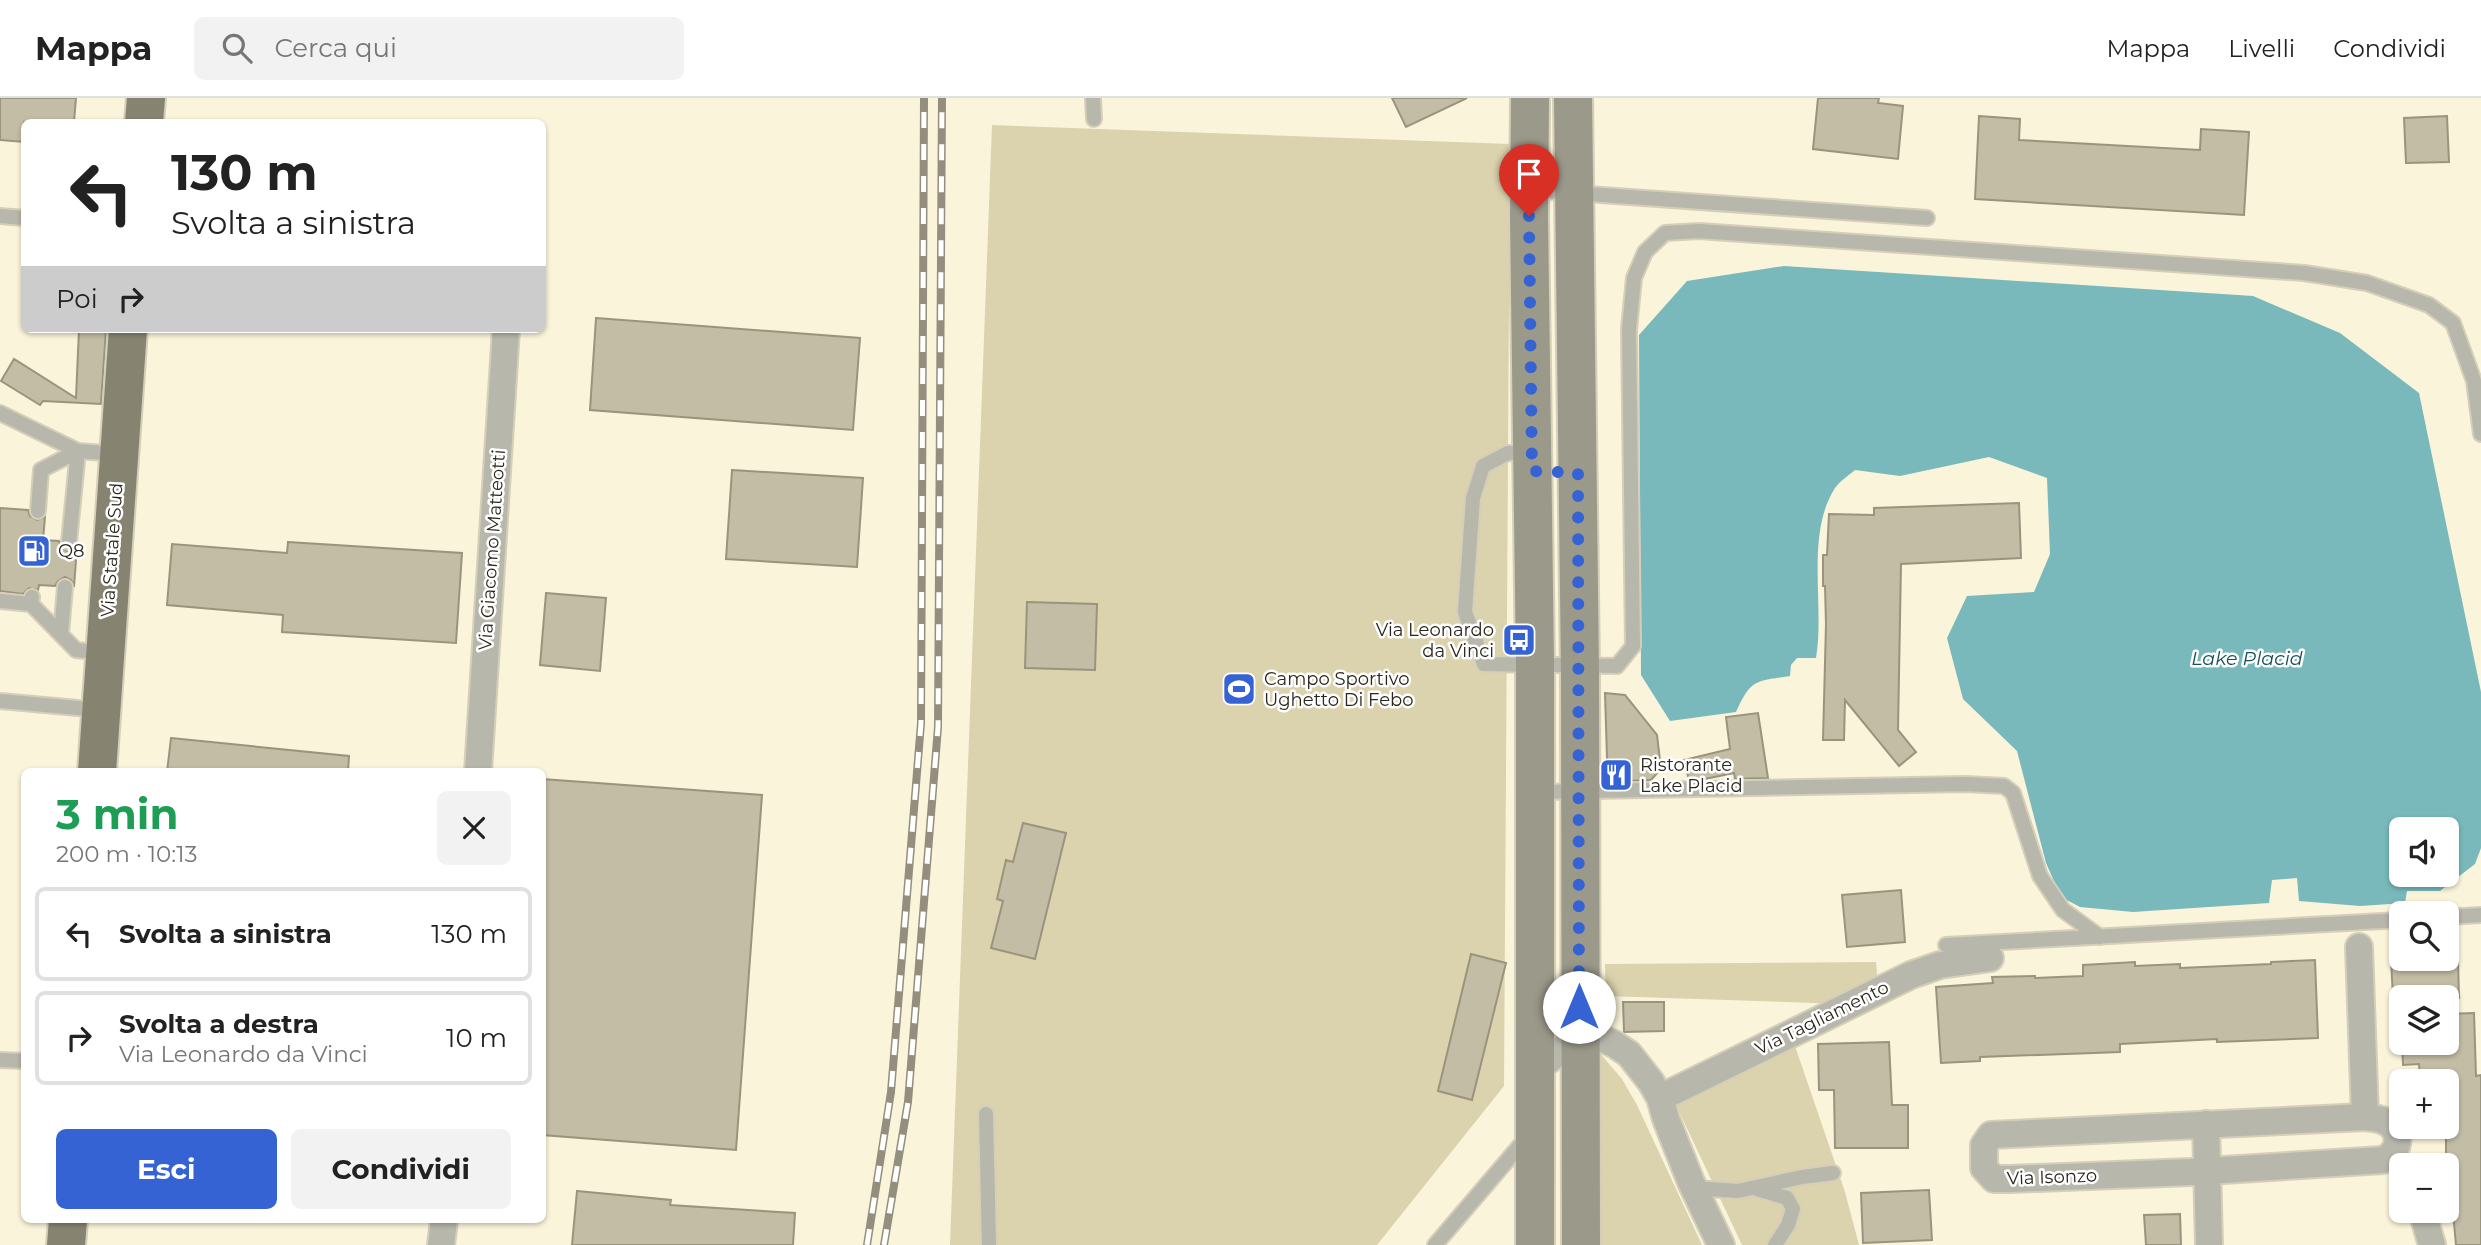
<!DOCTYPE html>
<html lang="it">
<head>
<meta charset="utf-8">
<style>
  :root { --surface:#fff; --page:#f2f2f2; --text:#222; --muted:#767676; --line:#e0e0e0; --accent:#3563d3 }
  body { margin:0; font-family:Montserrat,sans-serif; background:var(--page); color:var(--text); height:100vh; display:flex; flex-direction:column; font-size:26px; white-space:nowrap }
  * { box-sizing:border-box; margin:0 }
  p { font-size:23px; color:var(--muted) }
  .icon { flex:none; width:38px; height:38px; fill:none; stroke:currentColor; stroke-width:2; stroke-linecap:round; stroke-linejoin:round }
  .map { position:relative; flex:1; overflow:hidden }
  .details { position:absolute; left:21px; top:670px; width:525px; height:455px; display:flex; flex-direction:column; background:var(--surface); border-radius:10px; box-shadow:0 2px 5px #0004 }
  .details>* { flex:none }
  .hud { position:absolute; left:21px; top:21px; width:525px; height:214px; border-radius:10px; box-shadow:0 2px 5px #0004; background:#fff; color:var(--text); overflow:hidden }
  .controls { position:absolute; left:2389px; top:719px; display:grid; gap:14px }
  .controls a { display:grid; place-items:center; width:70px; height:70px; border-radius:10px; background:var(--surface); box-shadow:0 2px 5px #0004; font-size:35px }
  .pin { position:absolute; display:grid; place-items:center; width:60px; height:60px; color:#fff; margin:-72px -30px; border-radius:50% 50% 50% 0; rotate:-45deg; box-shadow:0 0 7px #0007 }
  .pin .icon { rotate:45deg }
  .me { position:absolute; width:77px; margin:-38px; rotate:0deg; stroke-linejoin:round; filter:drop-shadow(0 0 5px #0008) }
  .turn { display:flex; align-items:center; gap:24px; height:147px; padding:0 35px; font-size:32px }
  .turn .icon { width:91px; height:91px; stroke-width:2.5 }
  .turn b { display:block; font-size:49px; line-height:60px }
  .then { display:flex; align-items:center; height:66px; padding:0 35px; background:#0003; gap:14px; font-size:26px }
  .round { display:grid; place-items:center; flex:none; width:74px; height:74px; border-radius:10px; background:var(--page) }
  .head { display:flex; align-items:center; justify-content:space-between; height:119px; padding:0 35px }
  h1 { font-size:42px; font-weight:700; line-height:52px; color:#1e9e55 }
  .cta { display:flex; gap:14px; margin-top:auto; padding:14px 35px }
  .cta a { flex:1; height:80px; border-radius:10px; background:var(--accent); color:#fff; font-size:28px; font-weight:700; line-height:80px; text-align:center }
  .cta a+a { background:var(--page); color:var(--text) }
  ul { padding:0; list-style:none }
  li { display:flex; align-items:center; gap:21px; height:94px; margin:0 14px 10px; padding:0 21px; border:4px solid var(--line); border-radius:10px }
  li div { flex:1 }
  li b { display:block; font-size:26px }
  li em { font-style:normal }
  header { display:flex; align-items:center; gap:42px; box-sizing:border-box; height:98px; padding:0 35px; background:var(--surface); border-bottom:2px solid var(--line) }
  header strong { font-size:33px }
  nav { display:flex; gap:38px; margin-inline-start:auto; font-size:24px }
  .search { width:490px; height:63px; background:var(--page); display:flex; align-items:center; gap:18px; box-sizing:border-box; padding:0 24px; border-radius:10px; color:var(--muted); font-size:26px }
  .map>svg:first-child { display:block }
</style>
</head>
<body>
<header>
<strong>Mappa</strong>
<div class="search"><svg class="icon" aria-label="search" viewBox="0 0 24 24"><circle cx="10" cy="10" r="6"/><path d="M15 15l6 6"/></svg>Cerca qui</div>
<nav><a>Mappa</a><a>Livelli</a><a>Condividi</a></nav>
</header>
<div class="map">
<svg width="2481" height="1147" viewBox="0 0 2481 1147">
  <rect width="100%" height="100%" fill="#faf4db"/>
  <path fill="#dbd2ae" d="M992 27 1510 46 1504 988 1377 1147H950Z
    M1876 864 1878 888 1844 906 1606 898 1605 866Z
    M1795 948 1845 1094 1859 1147H1742L1676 1007Z
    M1598 953 1622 981 1637 1007 1702 1147H1601Z"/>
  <path fill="#79b9bb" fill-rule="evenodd" d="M1784 168 2253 198 2340 235 2419 295 2481 594V750L2475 766 2440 793H2407L2405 805 2360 808 2299 803 2297 780 2272 782 2269 805 2133 814 2080 809 2061 799 2046 765 2017 653 1963 601 1947 540 1967 498 2034 494 2050 456 2047 380 1989 359 1900 378 1855 372C1848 378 1840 383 1835 390 1805 437 1825 507 1816 560H1797L1791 567 1790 578C1755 583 1751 581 1736 614L1670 623 1641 577 1639 237 1687 183ZM2401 732H2446V777H2401Z"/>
  <path fill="#c3bda6" stroke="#9a947e" stroke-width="2" d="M0 0H76L74 24H24V44L0 42Z
    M1392 0H1467L1406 29Z
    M1818 0H1879L1878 5 1903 8 1898 61 1813 51Z
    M1979 18 2020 21 2019 42 2200 52 2201 31 2249 34 2244 117 1975 101Z
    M2447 18 2449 64 2406 65 2404 20Z
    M596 220 860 240 853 332 590 312Z
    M79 231H106L101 306 43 303 40 307 1 283 14 261 76 300Z
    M732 372 863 380 857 469 726 461Z
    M2019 405 2021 460 1901 466 1898 632 1916 654 1899 668 1845 602 1844 642H1823L1826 526 1825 488H1823V457H1827L1829 416 1874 417V410Z
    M0 410 28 412 30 418 37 422 45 419 43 442 59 443 61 449 67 453 77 449 74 489 71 482 65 479 58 483 55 488 39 487 38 492 29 490 23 496 0 493Z
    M288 444 462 455 456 545 282 534 283 517 167 507 172 446 287 455Z
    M546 495 606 500 600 573 540 567Z
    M1027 504 1097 506 1095 572 1025 570Z
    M1605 595 1625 597 1657 637 1661 671 1651 682 1628 683 1607 660Z
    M1758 615 1768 680 1735 681 1734 675 1705 681 1689 682 1684 662 1730 651 1726 619Z
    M171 640 349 658 348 674H167Z
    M542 681 762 697 736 1052 542 1037Z
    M1023 725 1066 735 1035 861 991 850 1003 803 997 801 1006 762 1013 764Z
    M1901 792 1905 844 1847 849 1842 797Z
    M1471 856 1506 865 1472 1002 1438 993Z
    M2391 861H2458L2459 900H2393Z
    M2315 862 2318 940 2217 944V941L2120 946V954L1980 959V963L1941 965 1936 889 1993 885 1992 879 2035 878V880L2083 878V867L2135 864V868L2180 866V870L2271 866V864Z
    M1623 904H1664V933L1624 934Z
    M2474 915 2476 978 2481 977V1147H2456L2452 1104 2446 1105V984H2420L2419 966 2403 967 2402 945H2446V916Z
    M1889 944 1892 1007H1908V1050H1835L1834 992H1819L1818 946Z
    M1929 1092 1932 1142 1863 1145 1861 1095Z
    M577 1093 671 1102 670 1107 795 1115 793 1147H572Z
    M2180 1116 2181 1147H2146L2144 1117Z"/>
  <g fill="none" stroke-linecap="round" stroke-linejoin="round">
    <defs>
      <path id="lane" d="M1093 0 1094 21
        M1531 92 1927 120
        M0 118 24 120
        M0 315 78 353 69 444
        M1531 355H1508L1483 368 1473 400 1465 514 1484 566 1617 568 1633 548 1629 231 1634 180 1645 154 1665 135 1699 133 2304 175 2367 185 2429 207 2453 225 2474 283 2481 336
        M38 413 41 372 78 353 118 356
        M32 499 31 506 76 552 104 555
        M0 503 31 506
        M61 536 65 489
        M0 603 100 612
        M1536 694 1965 686 2004 688 2013 695 2040 778 2063 812 2100 839
        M2446 819 2481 817
        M1946 847 2401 822
        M0 962 24 963
        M986 1016 989 1147
        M1694 1090 1738 1093 1802 1079 1833 1075
        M1757 1091 1787 1100 1793 1111 1788 1127 1775 1147
        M1435 1147 1528 1038"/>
      <path id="street" d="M478 674 506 231
        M2359 849 2365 1019
        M1533 975 1579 937 1597 938 1614 946 1629 956 1651 984 1660 1000 1666 1021 1691 1084 1721 1147
        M1660 1000 1911 877 1940 867 1990 860
        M2365 1019C2370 1020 2377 1020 2382 1022 2403 1030 2402 1053 2383 1062L2191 1074 2010 1081H1994L1984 1070V1047L1991 1037Z
        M2206 1026 2209 1147
        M2422 1113 2432 1147
        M441 1147 444 1122"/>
      <path id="secondary" d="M1530 0 1529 118 1535 567V1147
        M1573 0 1580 575 1581 1147"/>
      <path id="primary" d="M144 24 146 0
        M97 674 128 231
        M66 1147 68 1122"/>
    </defs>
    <use href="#lane" stroke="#d5cfb9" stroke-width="18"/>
    <use href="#street" stroke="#d5cfb9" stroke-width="30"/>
    <use href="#secondary" stroke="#d5cfb9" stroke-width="42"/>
    <use href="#primary" stroke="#d5cfb9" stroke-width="42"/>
    <use href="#lane" stroke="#b8b7ac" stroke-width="14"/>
    <use href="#street" stroke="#b8b7ac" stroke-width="26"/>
    <use href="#secondary" stroke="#9b998a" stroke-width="38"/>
    <use href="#primary" stroke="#868471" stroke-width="38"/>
    <defs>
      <path id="rail" d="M867 1147 891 994 921 625 924 0
        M884 1147 908 1004 938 629 942 0"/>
    </defs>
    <use href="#rail" stroke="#938e7d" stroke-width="8"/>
    <use href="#rail" stroke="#fff" stroke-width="5" stroke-dasharray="16" stroke-linecap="butt"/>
  </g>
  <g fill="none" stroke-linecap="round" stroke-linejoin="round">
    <path stroke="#3563d3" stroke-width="12" stroke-dasharray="0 21.6" d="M1529 118 1532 373 1578 375 1579 909"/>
  </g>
  <defs>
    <symbol id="fuel-square" viewBox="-11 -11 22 22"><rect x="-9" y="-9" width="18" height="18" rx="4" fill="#3563d3" stroke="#fff"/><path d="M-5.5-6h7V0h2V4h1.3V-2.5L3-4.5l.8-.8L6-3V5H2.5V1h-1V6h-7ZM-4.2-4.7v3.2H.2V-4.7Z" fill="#fff"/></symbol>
    <symbol id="bus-square" viewBox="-11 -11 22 22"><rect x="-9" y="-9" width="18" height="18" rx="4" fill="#3563d3" stroke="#fff"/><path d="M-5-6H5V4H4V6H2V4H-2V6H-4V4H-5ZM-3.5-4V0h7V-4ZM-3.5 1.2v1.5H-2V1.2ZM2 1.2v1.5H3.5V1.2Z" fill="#fff"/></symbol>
    <symbol id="stadium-square" viewBox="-11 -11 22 22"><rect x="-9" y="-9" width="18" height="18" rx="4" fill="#3563d3" stroke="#fff"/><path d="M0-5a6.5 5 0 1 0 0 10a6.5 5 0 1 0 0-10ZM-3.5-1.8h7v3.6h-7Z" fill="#fff"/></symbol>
    <symbol id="restaurant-square" viewBox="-11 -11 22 22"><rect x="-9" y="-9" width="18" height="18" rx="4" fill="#3563d3" stroke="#fff"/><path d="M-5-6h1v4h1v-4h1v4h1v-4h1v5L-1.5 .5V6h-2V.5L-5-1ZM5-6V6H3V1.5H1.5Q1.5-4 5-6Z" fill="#fff"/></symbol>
  </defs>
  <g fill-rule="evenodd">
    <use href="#fuel-square" x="15" y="434" width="38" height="38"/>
    <use href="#bus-square" x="1500" y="523" width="38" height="38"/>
    <use href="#stadium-square" x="1220" y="572" width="38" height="38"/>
    <use href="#restaurant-square" x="1597" y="658" width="38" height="38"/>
  </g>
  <g text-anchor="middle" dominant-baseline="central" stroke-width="5" stroke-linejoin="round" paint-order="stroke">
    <g font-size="18" fill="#2a271e" stroke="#fff">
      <text transform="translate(112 452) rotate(-86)">Via Statale Sud</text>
      <text transform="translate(492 452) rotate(-86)">Via Giacomo Matteotti</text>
      <text transform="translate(1822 920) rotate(-26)">Via Tagliamento</text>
      <text transform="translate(2052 1079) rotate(-2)">Via Isonzo</text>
    </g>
    <g font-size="18" fill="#2a271e" stroke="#fff" text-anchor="start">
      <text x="58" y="453">Q8</text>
      <text x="1494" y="532" text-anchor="end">Via Leonardo<tspan x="1494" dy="21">da Vinci</tspan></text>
      <text x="1264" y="581">Campo Sportivo<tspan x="1264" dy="21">Ughetto Di Febo</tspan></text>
      <text x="1640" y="667">Ristorante<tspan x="1640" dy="21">Lake Placid</tspan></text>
    </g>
    <g font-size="19" font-style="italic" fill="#175052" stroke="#fff">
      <text x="2247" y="560">Lake Placid</text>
    </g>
  </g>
</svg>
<div class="controls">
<a><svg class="icon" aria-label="sound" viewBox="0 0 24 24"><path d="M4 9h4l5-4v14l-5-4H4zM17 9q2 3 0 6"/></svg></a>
<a><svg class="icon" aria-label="search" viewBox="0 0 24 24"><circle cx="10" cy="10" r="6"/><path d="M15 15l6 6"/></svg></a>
<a><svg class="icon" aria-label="layers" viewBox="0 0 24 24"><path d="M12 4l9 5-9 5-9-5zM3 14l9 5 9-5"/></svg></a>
<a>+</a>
<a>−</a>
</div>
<div class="pin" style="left:1529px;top:118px;background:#d93025"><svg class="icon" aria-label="arrive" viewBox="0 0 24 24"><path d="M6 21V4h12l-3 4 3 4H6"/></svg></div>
<svg class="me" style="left:1579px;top:909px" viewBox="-20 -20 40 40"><circle r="19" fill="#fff"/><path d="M0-13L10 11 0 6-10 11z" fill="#3563d3"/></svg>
<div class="hud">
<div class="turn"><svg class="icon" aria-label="left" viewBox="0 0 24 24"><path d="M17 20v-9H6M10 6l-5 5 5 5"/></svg><div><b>130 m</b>Svolta a sinistra</div></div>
<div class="then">Poi<svg class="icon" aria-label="right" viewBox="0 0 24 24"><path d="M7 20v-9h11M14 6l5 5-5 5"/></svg></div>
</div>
<section class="details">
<div class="head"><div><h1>3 min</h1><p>200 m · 10:13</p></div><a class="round"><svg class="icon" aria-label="close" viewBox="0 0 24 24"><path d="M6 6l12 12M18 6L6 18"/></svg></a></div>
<ul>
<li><svg class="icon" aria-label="left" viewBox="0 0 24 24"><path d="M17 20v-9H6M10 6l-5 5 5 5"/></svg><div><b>Svolta a sinistra</b></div><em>130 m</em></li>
<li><svg class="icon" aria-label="right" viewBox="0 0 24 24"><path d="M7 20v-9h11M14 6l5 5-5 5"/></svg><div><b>Svolta a destra</b><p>Via Leonardo da Vinci</p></div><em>10 m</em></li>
</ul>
<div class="cta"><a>Esci</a><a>Condividi</a></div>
</section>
</div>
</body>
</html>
